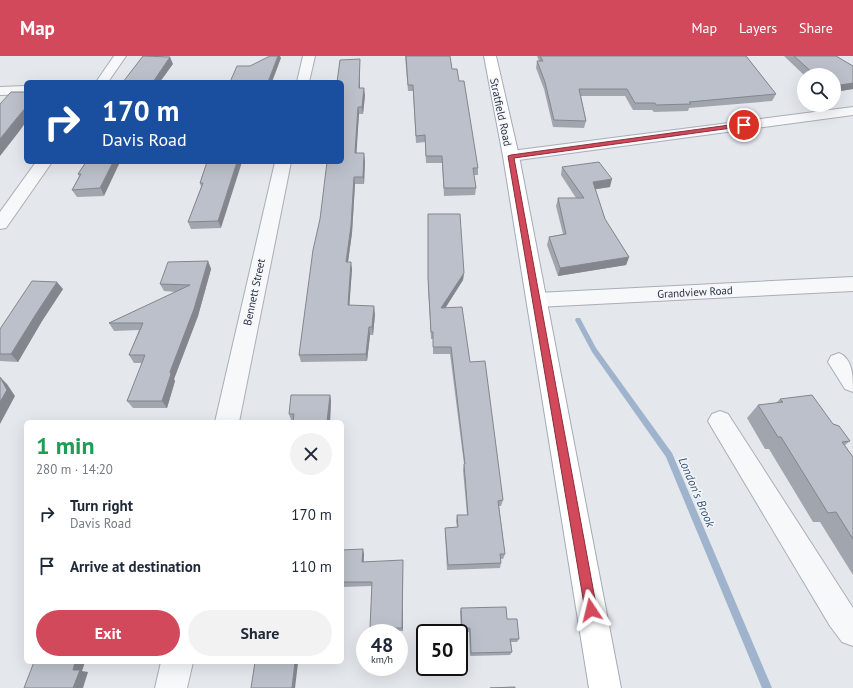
<!DOCTYPE html>
<html lang="en">
<head>
<meta charset="utf-8">
<style>
  :root { --surface:#fff; --page:#f2f2f3; --text:#1f2937; --muted:#747a83; --accent:#d1495b }
  body { margin:0; font-family:"PT Sans",sans-serif; background:var(--page); color:var(--text); height:100vh; display:flex; flex-direction:column; font-size:15px; white-space:nowrap }
  * { box-sizing:border-box; margin:0 }
  p { font-size:13px; color:var(--muted) }
  .icon { flex:none; width:22px; height:22px; fill:none; stroke:currentColor; stroke-width:2; stroke-linecap:round; stroke-linejoin:round }
  .map { position:relative; flex:1; overflow:hidden }
  .details { position:absolute; left:24px; top:364px; width:320px; height:244px; display:flex; flex-direction:column; background:var(--surface); border-radius:6px; box-shadow:0 4px 16px #0002 }
  .details>* { flex:none }
  .top-card { position:absolute; left:24px; top:24px; width:320px; height:84px; border-radius:6px; box-shadow:0 4px 16px #0002; background:#1a4fa0; color:#fff; overflow:hidden }
  .controls { position:absolute; left:797px; top:12px; display:grid; gap:8px }
  .controls a { display:grid; place-items:center; width:44px; height:44px; border-radius:50%; background:var(--surface); box-shadow:0 4px 16px #0002; font-size:20px }
  .speed { position:absolute; left:356px; top:568px; display:flex; gap:8px; font-size:20px; font-weight:700; text-align:center }
  .speed>* { display:grid; place-content:center; width:52px; height:52px; border-radius:50%; background:var(--surface); box-shadow:0 4px 16px #0002; line-height:1 }
  .speed small { font-size:10px; font-weight:400 }
  .speed .limit { border:2px solid #111; border-radius:6px; background:#fff; color:#111 }
  .pin { position:absolute; display:grid; place-items:center; width:34px; height:34px; color:#fff; margin:-17px; border:2px solid #fff; border-radius:50%; box-shadow:0 1px 4px #0007 }
  .me { position:absolute; width:44px; margin:-22px; rotate:350deg; stroke-linejoin:round; filter:drop-shadow(0 0 3px #0008) }
  .turn { display:flex; align-items:center; gap:14px; height:84px; padding:0 12px; font-size:18px }
  .turn .icon { width:52px; height:52px; stroke-width:2.5 }
  .turn b { display:block; font-size:28px; line-height:34px }
  .round { display:grid; place-items:center; flex:none; width:42px; height:42px; border-radius:21px; background:var(--page) }
  .summary { display:flex; align-items:center; justify-content:space-between; height:68px; padding:0 12px }
  h1 { font-size:24px; font-weight:600; line-height:30px; color:#1e9e55 }
  .action { display:flex; gap:8px; margin-top:auto; padding:8px 12px }
  .action a { flex:1; height:46px; border-radius:24px; background:var(--accent); color:#fff; font-size:16px; font-weight:600; line-height:46px; text-align:center }
  .action a+a { background:var(--page); color:var(--text) }
  ul { padding:0; list-style:none }
  li { display:flex; align-items:center; gap:12px; height:52px; padding:0 12px }
  li div { flex:1 }
  li b { display:block; font-size:15px }
  li em { font-style:normal }
  header { display:flex; align-items:center; gap:24px; box-sizing:border-box; height:56px; padding:0 20px; background:var(--accent); color:#fff }
  header strong { font-size:19px }
  nav { display:flex; gap:22px; margin-inline-start:auto; font-size:14px }
  .map>svg:first-child { display:block }
</style>
</head>
<body>
<header>
<strong>Map</strong>
<nav><a>Map</a><a>Layers</a><a>Share</a></nav>
</header>
<div class="map">
<svg width="853" height="632" viewBox="0 0 853 632">
  <rect width="100%" height="100%" fill="#e4e7ec"/>
  <g fill="none" stroke-linecap="round" stroke-linejoin="round">
    <path fill="#9fb4cc" fill-rule="evenodd" d="M576 262H580L596 292 672 397 772 632H762L666 401 592 296 575 264Z"/>
    <defs>
      <path id="minor" d="M114 0H126L108 26H96Z
        M303 0H315L309 26H297Z
        M26 30V38L0 39V31Z
        M853 51V59L511 105 506 103 503 100 506 97 511 95Z
        M36 106H52L6 172 0 173V156Z
        M275 106H291L239 366H215Z
        M853 221V235L537 251 530 249 527 244 530 239 537 237Z
        M839 297C853 303 853 320 853 336L845 333 828 306 831 300Z
        M720 355 728 358 853 552V590L842 586 830 570 712 372 708 365 712 358Z
        M161 606H193L187 632H155Z"/>
      <path id="major" d="M484 0H496L519 100 621 632H589L503 100Z"/>
    </defs>
    <use href="#minor" stroke="#a9aeb7" stroke-width="2"/>
    <use href="#major" stroke="#a3abb8" stroke-width="2"/>
    <use href="#minor" fill="#f7f8fa" fill-rule="evenodd"/>
    <use href="#major" fill="#fff" fill-rule="evenodd"/>
  </g>
  <path fill="#a1a5ae" d="M405 0 452 13 478 112V119H474L476 132 475 139 444 140 442 107H426L425 86 416 87 413 35H408Z
    M537 0H746L776 38 772 45 689 52 688 55 654 56 652 54H633L625 40H581L586 65 584 72 553 71 544 33 536 12 537 5H539Z
    M784 0H836L853 10V33L834 36V19H804Z
    M360 3V32L365 39 363 58H359L356 97 365 105 364 128H355L352 177 348 206 352 213 349 249 375 258 373 279H370L367 305 301 306 299 299 320 163Z
    M86 106 104 140 77 141 72 134 79 120 78 118Z
    M207 106 221 172 191 173 188 166 201 131 200 127Z
    M562 111 610 131 595 133 605 163 629 201 626 209 558 220 547 189 549 181 563 178 556 150 558 142H576L561 119Z
    M428 158 464 217 463 224 445 252 470 306 503 444 501 450H499L505 498 503 503H501V507L500 512 447 514 445 477V472L457 471 456 465 457 459H467L463 414 464 408 450 298H433V283H431L428 230Z
    M208 205 211 213 198 260 174 323 175 325 167 352H133L127 345 143 307H134L129 299 139 274 114 275 109 267 176 236 164 235 160 228Z
    M63 233 42 265 18 306 0 305V273Z
    M330 339 331 345 330 366H293V364H291L289 358Z
    M780 343 833 368 850 385 845 389 853 401V519L820 466H813L769 393H765L747 362 758 349 776 347Z
    M342 494 364 498V506L403 509V575H371L370 572 372 530 342 531Z
    M461 552 507 563 519 583 517 586H511L512 596 510 599 470 600 469 576H461L460 556Z
    M255 606H319L298 607Z"/>
  <path fill="#83868d" d="M278 0H280L281 2 272 26H268Z
    M170 1 173 8 160 26H153Z
    M360 3V39L359 32Z
    M853 27V33L834 36V30Z
    M364 32 365 39 363 58 362 51Z
    M26 51V66L18 77 0 100V83L12 68Z
    M358 51 359 58 356 105 355 97Z
    M364 97 365 105 364 128 363 121Z
    M113 106H120L104 140 100 132Z
    M237 106H242L221 172 218 165Z
    M354 121 355 128 352 177 347 213 346 206Z
    M612 123 610 131 591 134 593 126Z
    M629 201 626 209 558 220 560 212Z
    M208 205 211 213 198 260 174 323 175 325 167 352 162 345 170 316Z
    M351 206 352 213 349 256 348 249Z
    M464 217 463 224 441 259V252Z
    M57 226 63 233 42 265 18 306 11 298 36 258Z
    M374 250 375 258 373 279 372 271Z
    M369 271 370 279 367 305 366 298Z
    M0 321 7 328 15 340 0 368Z
    M330 339 331 345 330 366H327Z
    M363 493 364 498 363 510 362 506Z
    M403 504V575L402 572Z
    M75 606H85L82 615 88 616 83 632H73V614Z
    M295 606H297L298 607 295 632H292Z"/>
  <path fill="#bbc0ca" stroke="#83868d" d="M143 0 170 1 153 26H123Z
    M270 0H278L268 26H230L237 10H250Z
    M406 0H450L452 13H457L459 25H464L478 112H473L476 132H444L442 100H426L425 79 416 80 413 29H408Z
    M540 0H746L776 38 689 46 691 48 656 49 655 47H635L627 33H579L586 65 554 64 545 26 537 5H543Z
    M794 0H836L853 10V27L834 30V19H815Z
    M360 3 359 32H364L362 51H358L355 97H364L363 121H354L351 170 346 206H351L348 249 374 250 372 271H369L366 298 299 299 313 194 320 163 327 106H342V26H337L340 4Z
    M11 36H26V51L12 68 0 83V48Z
    M86 106H113L100 132 72 134 81 118H78Z
    M207 106H237L218 165 188 166 203 127H200Z
    M599 106 612 123 593 126 605 163 629 201 560 212 549 181 566 178 558 142H584L562 111Z
    M428 158H460L464 217 441 252 462 251 470 306 485 305 503 444 498 445 505 498H500L501 507 448 509 445 472 458 471 457 459H468L464 408H465L451 291H433V276H431L428 222Z
    M208 205 194 253 170 316 171 318 162 345H127L145 299H129L143 267H109L190 229 160 228 168 206Z
    M32 225 57 226 36 258 11 298H0V273Z
    M0 321 7 334 0 346Z
    M291 339H330L327 366H293L294 358H289Z
    M812 339 833 368 839 370 850 385 842 386 853 401V483L836 456 828 457 781 381H778L758 349 783 346 780 343Z
    M363 493 362 506 403 504 402 572H370L372 526H342V494Z
    M506 551 507 563H517L519 583H510L512 596 471 597 470 572H462L461 552Z
    M34 606H75L73 614H80L73 632H24Z
    M255 606H295L292 632H251Z
    M515 631V632H490Z"/>
  <path fill="#d1495b" stroke="#882f3b" d="M744 67 747 69 746 70 514 102 597 554 596 559 591 560 587 559 585 554 508 100 511 99Z"/>
  <g text-anchor="middle" dominant-baseline="central" stroke-width="3" stroke-linejoin="round" paint-order="stroke">
    <g font-size="11" fill="#2b3445" stroke="#f4f6f9">
      <text transform="translate(501 56) rotate(78)">Stratfield Road</text>
      <text transform="translate(254 236) rotate(-78)">Bennett Street</text>
      <text transform="translate(695 236) rotate(-3)">Grandview Road</text>
    </g>
    <g font-size="12" font-style="italic" fill="#34527a" stroke="#f4f6f9">
      <text transform="translate(697 436) rotate(67)">London's Brook</text>
    </g>
  </g>
</svg>
<div class="controls">
<a><svg class="icon" aria-label="search" viewBox="0 0 24 24"><circle cx="10" cy="10" r="6"/><path d="M15 15l6 6"/></svg></a>
</div>
<div class="speed"><div>48<small>km/h</small></div><div class="limit">50</div></div>
<div class="pin" style="left:744px;top:69px;background:#d93025"><svg class="icon" aria-label="arrive" viewBox="0 0 24 24"><path d="M6 21V4h12l-3 4 3 4H6"/></svg></div>
<svg class="me" style="left:591px;top:554px" viewBox="-20 -20 40 40"><path d="M0-17L14 15 0 8-14 15z" fill="#d1495b" stroke="#fff" stroke-width="4"/></svg>
<div class="top-card">
<div class="turn"><svg class="icon" aria-label="right" viewBox="0 0 24 24"><path d="M7 20v-9h11M14 6l5 5-5 5"/></svg><div><b>170 m</b>Davis Road</div></div>
</div>
<section class="details">
<div class="summary"><div><h1>1 min</h1><p>280 m · 14:20</p></div><a class="round"><svg class="icon" aria-label="close" viewBox="0 0 24 24"><path d="M6 6l12 12M18 6L6 18"/></svg></a></div>
<ul>
<li><svg class="icon" aria-label="right" viewBox="0 0 24 24"><path d="M7 20v-9h11M14 6l5 5-5 5"/></svg><div><b>Turn right</b><p>Davis Road</p></div><em>170 m</em></li>
<li><svg class="icon" aria-label="arrive" viewBox="0 0 24 24"><path d="M6 21V4h12l-3 4 3 4H6"/></svg><div><b>Arrive at destination</b></div><em>110 m</em></li>
</ul>
<div class="action"><a>Exit</a><a>Share</a></div>
</section>
</div>
</body>
</html>
